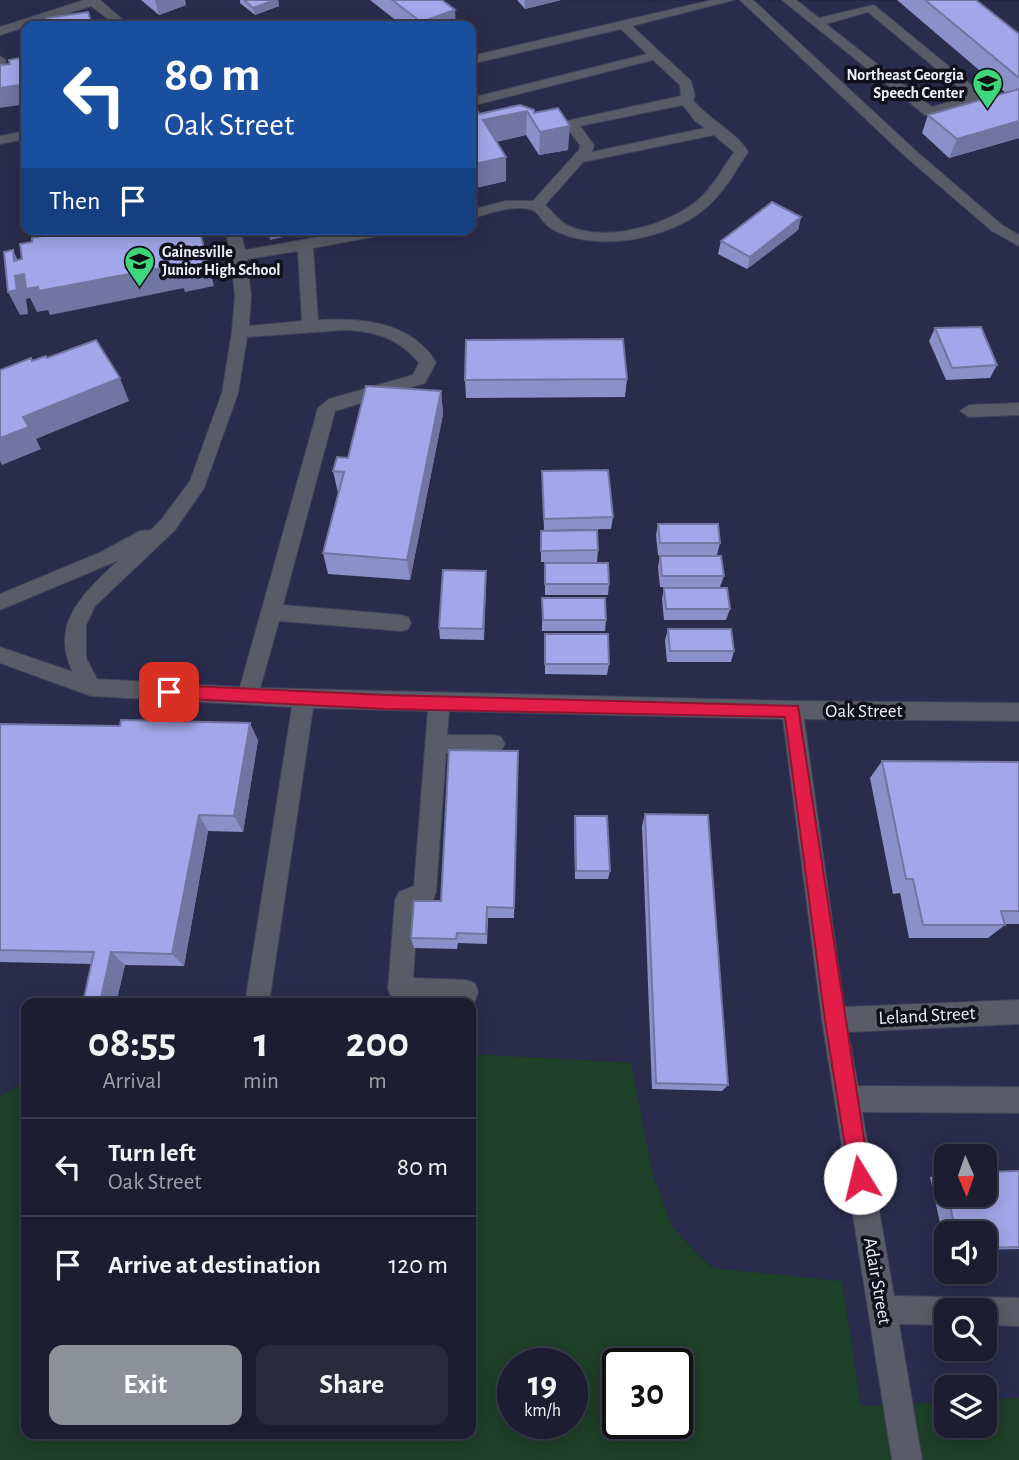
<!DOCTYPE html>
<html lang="en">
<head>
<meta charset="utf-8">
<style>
  :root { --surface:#1c1d30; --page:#292a3c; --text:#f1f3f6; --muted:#a0a2ab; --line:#3a3b4c; --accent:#8c9099 }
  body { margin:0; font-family:"Alegreya Sans",sans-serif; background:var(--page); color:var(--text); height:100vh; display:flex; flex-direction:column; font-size:26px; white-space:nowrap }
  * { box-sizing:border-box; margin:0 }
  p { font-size:23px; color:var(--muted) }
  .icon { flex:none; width:38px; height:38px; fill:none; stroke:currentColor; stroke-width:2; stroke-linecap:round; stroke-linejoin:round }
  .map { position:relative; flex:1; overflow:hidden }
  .panel { position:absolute; left:21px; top:998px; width:455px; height:441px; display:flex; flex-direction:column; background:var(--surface); border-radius:14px; box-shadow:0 4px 18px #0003,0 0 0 2px var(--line) }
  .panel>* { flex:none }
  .hud { position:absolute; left:21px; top:21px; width:455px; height:214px; border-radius:14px; box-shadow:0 4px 18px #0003,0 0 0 2px var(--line); background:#1a4fa0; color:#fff; overflow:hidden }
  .needle { width:46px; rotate:178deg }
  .fabs { position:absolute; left:934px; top:1144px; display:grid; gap:14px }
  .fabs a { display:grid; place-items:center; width:63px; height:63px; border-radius:14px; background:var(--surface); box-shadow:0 4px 18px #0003,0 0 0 2px var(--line); font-size:35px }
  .speed { position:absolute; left:497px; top:1348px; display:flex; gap:14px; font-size:35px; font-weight:700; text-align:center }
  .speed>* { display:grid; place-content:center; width:91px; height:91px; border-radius:50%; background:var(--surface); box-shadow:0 4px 18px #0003,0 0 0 2px var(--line); line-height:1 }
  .speed small { font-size:18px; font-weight:400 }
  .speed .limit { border:4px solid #111; border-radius:10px; background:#fff; color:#111 }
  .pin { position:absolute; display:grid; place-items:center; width:60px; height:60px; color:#fff; margin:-30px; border-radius:14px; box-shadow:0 4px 10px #0006 }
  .me { position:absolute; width:77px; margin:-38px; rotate:351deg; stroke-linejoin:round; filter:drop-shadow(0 0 5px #0008) }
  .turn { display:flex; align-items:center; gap:24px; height:147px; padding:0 28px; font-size:32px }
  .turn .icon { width:91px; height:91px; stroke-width:2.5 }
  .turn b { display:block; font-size:49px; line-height:60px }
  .then { display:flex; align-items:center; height:66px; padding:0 28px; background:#0003; gap:14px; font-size:26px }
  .eta { display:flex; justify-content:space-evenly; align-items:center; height:119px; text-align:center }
  .eta b { font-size:42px; font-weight:700; line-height:49px }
  .cta { display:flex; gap:14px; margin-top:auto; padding:14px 28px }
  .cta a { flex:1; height:80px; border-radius:14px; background:var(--accent); color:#fff; font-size:28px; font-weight:700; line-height:80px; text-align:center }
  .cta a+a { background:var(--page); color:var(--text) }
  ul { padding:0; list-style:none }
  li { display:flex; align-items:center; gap:21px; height:98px; padding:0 28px; border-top:2px solid var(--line) }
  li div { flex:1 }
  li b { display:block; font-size:26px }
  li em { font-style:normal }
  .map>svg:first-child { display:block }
</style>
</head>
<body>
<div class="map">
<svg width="1019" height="1460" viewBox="0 0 1019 1460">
  <rect width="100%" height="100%" fill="#252740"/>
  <path fill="#2a2c4c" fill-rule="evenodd" d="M0 0 1019 1V1398L985 1400V1388H947V1402L861 1406 842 1281 712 1268 672 1227 653 1175 631 1063 471 1054V1003H26V1082L0 1096ZM26 26H471V229H26ZM947 1157H985V1195H947ZM947 1234H985V1272H947ZM947 1311H985V1349H947Z"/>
  <path fill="#1e3f28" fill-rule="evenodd" d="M471 1054 631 1063 653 1175 672 1227 712 1268 842 1281 861 1406 947 1402V1426H985V1400L1019 1398V1460H0V1096L26 1082V1433H471ZM513 1363H572V1423H513ZM618 1363H677V1423H618Z"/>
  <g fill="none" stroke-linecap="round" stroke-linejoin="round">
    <defs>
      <path id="minor" d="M84 0H100L130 26H117L91 6 0 35V27Z
        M712 0H734L632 26 691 81 695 96 693 100C708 119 739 134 748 152 736 170 726 189 710 204 677 236 612 250 568 236 560 233 550 229 545 223 541 219 539 214 534 211 517 202 488 215 471 218V210L506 201H533L579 150 580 145 564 124 566 121 681 96 680 85 653 60 471 106V98L647 54 621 29 471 64V56ZM683 105 695 121 705 128 592 152 594 145 580 126ZM714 135 734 152C723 168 713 187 698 200 669 225 606 243 569 226 558 221 554 213 545 205L583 162Z
        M740 0H753L916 151 1002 225 1019 235V246L992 231 906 157Z
        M782 0H796L819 18 874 5 986 97 935 115H925ZM868 12 969 96 932 107 826 24Z
        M0 56 6 60 5 64 0 65Z
        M26 131V139L0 144V136Z
        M225 229H240L245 250 363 229H396L389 234 313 248 318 320C362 318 410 321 436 362L425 383 335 411 283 605 401 615 408 617 411 623 408 629 401 631 279 621 260 688 792 701 1019 703V721L804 719 844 1007 1019 1000V1024L848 1032 858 1086 1019 1087V1113L862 1112 894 1296 951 1297 961 1301 965 1311H947V1325L899 1324 922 1460H892L822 1020 783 719 449 711 447 735H494L501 737 505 744 501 751 494 753H446L436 892 433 900 418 906 413 978 466 980 475 983 478 992 475 1001C459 1007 407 1004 391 997L388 989 395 900 399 892 414 886 428 711 313 708 269 1003H245L292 707 91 696 0 663V647L73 672C48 623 86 591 119 560L0 610V594L99 553 140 531 151 530 161 520 190 481 222 393 232 332 235 296 231 256ZM298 251 302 321 249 326 251 296 247 259ZM344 330C375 331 399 338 419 363L413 375 329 399 318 408 240 687 97 679 86 658V625L95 606 175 530 204 488 238 393 247 337Z
        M1019 403V415L969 417 960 411 969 405Z
        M985 1297 1019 1298V1326L985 1325V1311H971L975 1301Z"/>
    </defs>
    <use href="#minor" stroke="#41435a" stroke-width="2"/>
    <use href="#minor" fill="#5a5b68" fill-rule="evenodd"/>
  </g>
  <path fill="#8a90c8" d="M141 0H185L186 5 159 15Z
    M240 0H278L279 6 255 15 240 3Z
    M370 0H442L456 26H403Z
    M517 0H561L525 9Z
    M897 0H976L1019 34V138L949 158 922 133 928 115 1006 93Z
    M520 105 534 113 568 150 539 155 526 135 496 142 506 157V181L471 189V109L472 111 479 114Z
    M801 217 798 230 747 269 718 254 721 241Z
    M935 328 997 365 990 378 946 380 929 341Z
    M627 379 625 397 466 398 465 380Z
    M441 391 443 414 410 580 328 574 323 553 338 493 333 471Z
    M542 471 613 517 611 529 544 530Z
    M658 524 720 543 717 555H658L656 535Z
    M541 531 598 550 597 562H541Z
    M660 556 724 576 720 587H660L658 567Z
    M545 563 609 584 608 595H545Z
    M486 582 484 640 440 639 439 628Z
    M664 588 730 609 726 620H664L662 599Z
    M542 598 606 620 605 631H542Z
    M668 629 734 651 731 662H667L665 640Z
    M545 634 609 664 607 675 545 674Z
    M0 724 120 726 258 740 243 832 208 831 184 966 125 965 116 1003H83L91 964 0 962Z
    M518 751 514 918H488L487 944 458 943 457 949 414 948 411 938 441 901Z
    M882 761 1019 762V924H1005V925L988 938H909L900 893 893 894 870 778Z
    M645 814 728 1085 722 1091 652 1089 642 826Z
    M575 816 610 871 608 879H575L574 824Z
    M1019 1171V1249L985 1250V1234H947V1251H946L930 1177 947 1173V1195H985Z"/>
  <path fill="#7175a2" d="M155 0H185L186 5 159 15Z
    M275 0H278L279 6 255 15 253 8Z
    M525 0H561L525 9Z
    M455 10 456 26H421V22Z
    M26 84V104L0 108V88Z
    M527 111 526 135 484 144 483 120Z
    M1019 121V138L949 158 957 139Z
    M570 126 568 150 539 155 540 132Z
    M506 157V181L471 189V165Z
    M801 217 798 230 747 269 750 257Z
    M199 229 214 286 185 292 178 268Z
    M268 229H319L270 240Z
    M13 250 31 288 177 265 184 288 50 315 48 310 37 312 30 298 26 299 28 314 20 315 8 292 15 276Z
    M120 378 129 401 36 439 41 449 2 465 0 461V438L23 417Z
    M441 391 443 414 410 580 407 560Z
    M486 571V582L484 640 483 629Z
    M250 723 258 740 243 832 234 816Z
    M199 815 208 831 184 966 172 954Z
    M111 952 125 965 116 1003H100Z"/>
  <path fill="#a1a7e8" stroke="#7175a2" stroke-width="2" d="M244 0H275L253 8Z
    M392 0H442L455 10 421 22Z
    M925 0H976L1019 34V78Z
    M88 12 92 25H96L97 26H49L47 18Z
    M26 57V84L0 88V65L10 64 9 60Z
    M1019 89V121L957 139 928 115Z
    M520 105 534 110V113L558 108 570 126 540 132 527 111 483 120 506 157 471 165V109L472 111 477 110 479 114Z
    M772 202 801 217 750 257 721 241Z
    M80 229H199L208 262 178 268 177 265 39 291 38 287 26 289 24 274 15 276 17 290 8 292 4 252 13 250 14 261 22 259 20 244 32 242V238Z
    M981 327 997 365 952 368 935 328Z
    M623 339 627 379 465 380 466 340Z
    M96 340 120 378 23 417 29 427 0 438V370L31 358 32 361 46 356 47 358Z
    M366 386 441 391 407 560 323 553 344 472 333 471 337 457 348 458Z
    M608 470 613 517 544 519 542 471Z
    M658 524H718L720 543H660Z
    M597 530 598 550 541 551V531Z
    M660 556H721L724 576H662Z
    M545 563H608L609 584H545Z
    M443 570 486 571 483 629 439 628Z
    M664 588H727L730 609H666Z
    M542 598H605L606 620H543Z
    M668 629H731L734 651H670Z
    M545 634H608L609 664H545Z
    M121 720 250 723 234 816 199 815 172 954 111 952 100 1003H83L94 952 0 950V724L120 726Z
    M449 750 518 751 514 908 487 907 486 934 457 933 456 939 411 938 414 901H441Z
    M882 761 1019 762V911H1001L1005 925H923L913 879H906Z
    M645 814 708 815 728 1085 656 1083Z
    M575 816H607L610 871H576Z
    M1019 1171V1247L985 1248V1234H956L948 1195H985V1172Z
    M943 1173H947V1189Z"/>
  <path fill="#e11d48" stroke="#92132f" stroke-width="2" d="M169 685 385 695 798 706 870 1178 867 1185 860 1188 853 1185 850 1178 825 1020 785 717 385 709 169 698 162 692Z"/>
  <defs>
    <symbol id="school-pin" viewBox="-11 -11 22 30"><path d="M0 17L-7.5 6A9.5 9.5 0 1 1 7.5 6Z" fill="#3fd77d" stroke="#10111d"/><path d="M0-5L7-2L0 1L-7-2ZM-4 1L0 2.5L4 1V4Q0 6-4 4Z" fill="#111"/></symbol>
  </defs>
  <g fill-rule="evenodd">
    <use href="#school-pin" x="970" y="66" width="35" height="47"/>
    <use href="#school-pin" x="122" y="244" width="35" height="47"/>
  </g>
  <g text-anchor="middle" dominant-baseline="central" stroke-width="7" stroke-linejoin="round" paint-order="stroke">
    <g font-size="16" font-weight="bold" fill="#edeffd" stroke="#10111d" text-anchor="end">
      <text x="964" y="75">Northeast Georgia<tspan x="964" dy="18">Speech Center</tspan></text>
      <text x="162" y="252" text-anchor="start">Gainesville<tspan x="162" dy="18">Junior High School</tspan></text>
    </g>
    <g font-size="19" fill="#edeffd" stroke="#10111d">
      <text x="864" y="711">Oak Street</text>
      <text transform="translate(927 1016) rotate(-3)">Leland Street</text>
      <text transform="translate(877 1281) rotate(80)">Adair Street</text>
    </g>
  </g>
</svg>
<div class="fabs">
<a><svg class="needle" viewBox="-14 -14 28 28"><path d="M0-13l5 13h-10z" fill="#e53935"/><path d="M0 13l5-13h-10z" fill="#a0a2ab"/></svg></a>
<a><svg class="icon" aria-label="sound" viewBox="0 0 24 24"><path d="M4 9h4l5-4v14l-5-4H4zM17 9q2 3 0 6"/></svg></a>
<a><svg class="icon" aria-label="search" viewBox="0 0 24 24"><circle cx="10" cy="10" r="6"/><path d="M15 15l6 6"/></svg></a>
<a><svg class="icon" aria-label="layers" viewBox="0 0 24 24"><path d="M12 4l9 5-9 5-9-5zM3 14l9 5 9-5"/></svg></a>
</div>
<div class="speed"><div>19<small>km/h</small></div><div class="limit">30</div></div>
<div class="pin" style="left:169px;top:692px;background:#d93025"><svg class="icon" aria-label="arrive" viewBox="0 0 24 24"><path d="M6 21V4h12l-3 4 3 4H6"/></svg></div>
<svg class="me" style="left:860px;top:1178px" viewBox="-20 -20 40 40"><circle r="19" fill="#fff"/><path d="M0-13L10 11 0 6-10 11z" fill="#e11d48"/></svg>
<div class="hud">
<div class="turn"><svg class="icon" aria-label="left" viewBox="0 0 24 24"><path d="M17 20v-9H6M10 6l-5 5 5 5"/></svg><div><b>80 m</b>Oak Street</div></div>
<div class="then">Then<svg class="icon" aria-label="arrive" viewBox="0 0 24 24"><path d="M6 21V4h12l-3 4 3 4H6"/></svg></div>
</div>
<section class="panel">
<div class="eta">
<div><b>08:55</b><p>Arrival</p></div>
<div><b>1</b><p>min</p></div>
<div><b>200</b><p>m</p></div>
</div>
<ul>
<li><svg class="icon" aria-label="left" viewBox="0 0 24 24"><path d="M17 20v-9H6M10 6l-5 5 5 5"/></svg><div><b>Turn left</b><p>Oak Street</p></div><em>80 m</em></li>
<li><svg class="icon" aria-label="arrive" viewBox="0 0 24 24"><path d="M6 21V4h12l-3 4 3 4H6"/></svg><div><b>Arrive at destination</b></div><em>120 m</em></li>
</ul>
<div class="cta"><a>Exit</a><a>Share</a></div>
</section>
</div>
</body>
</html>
